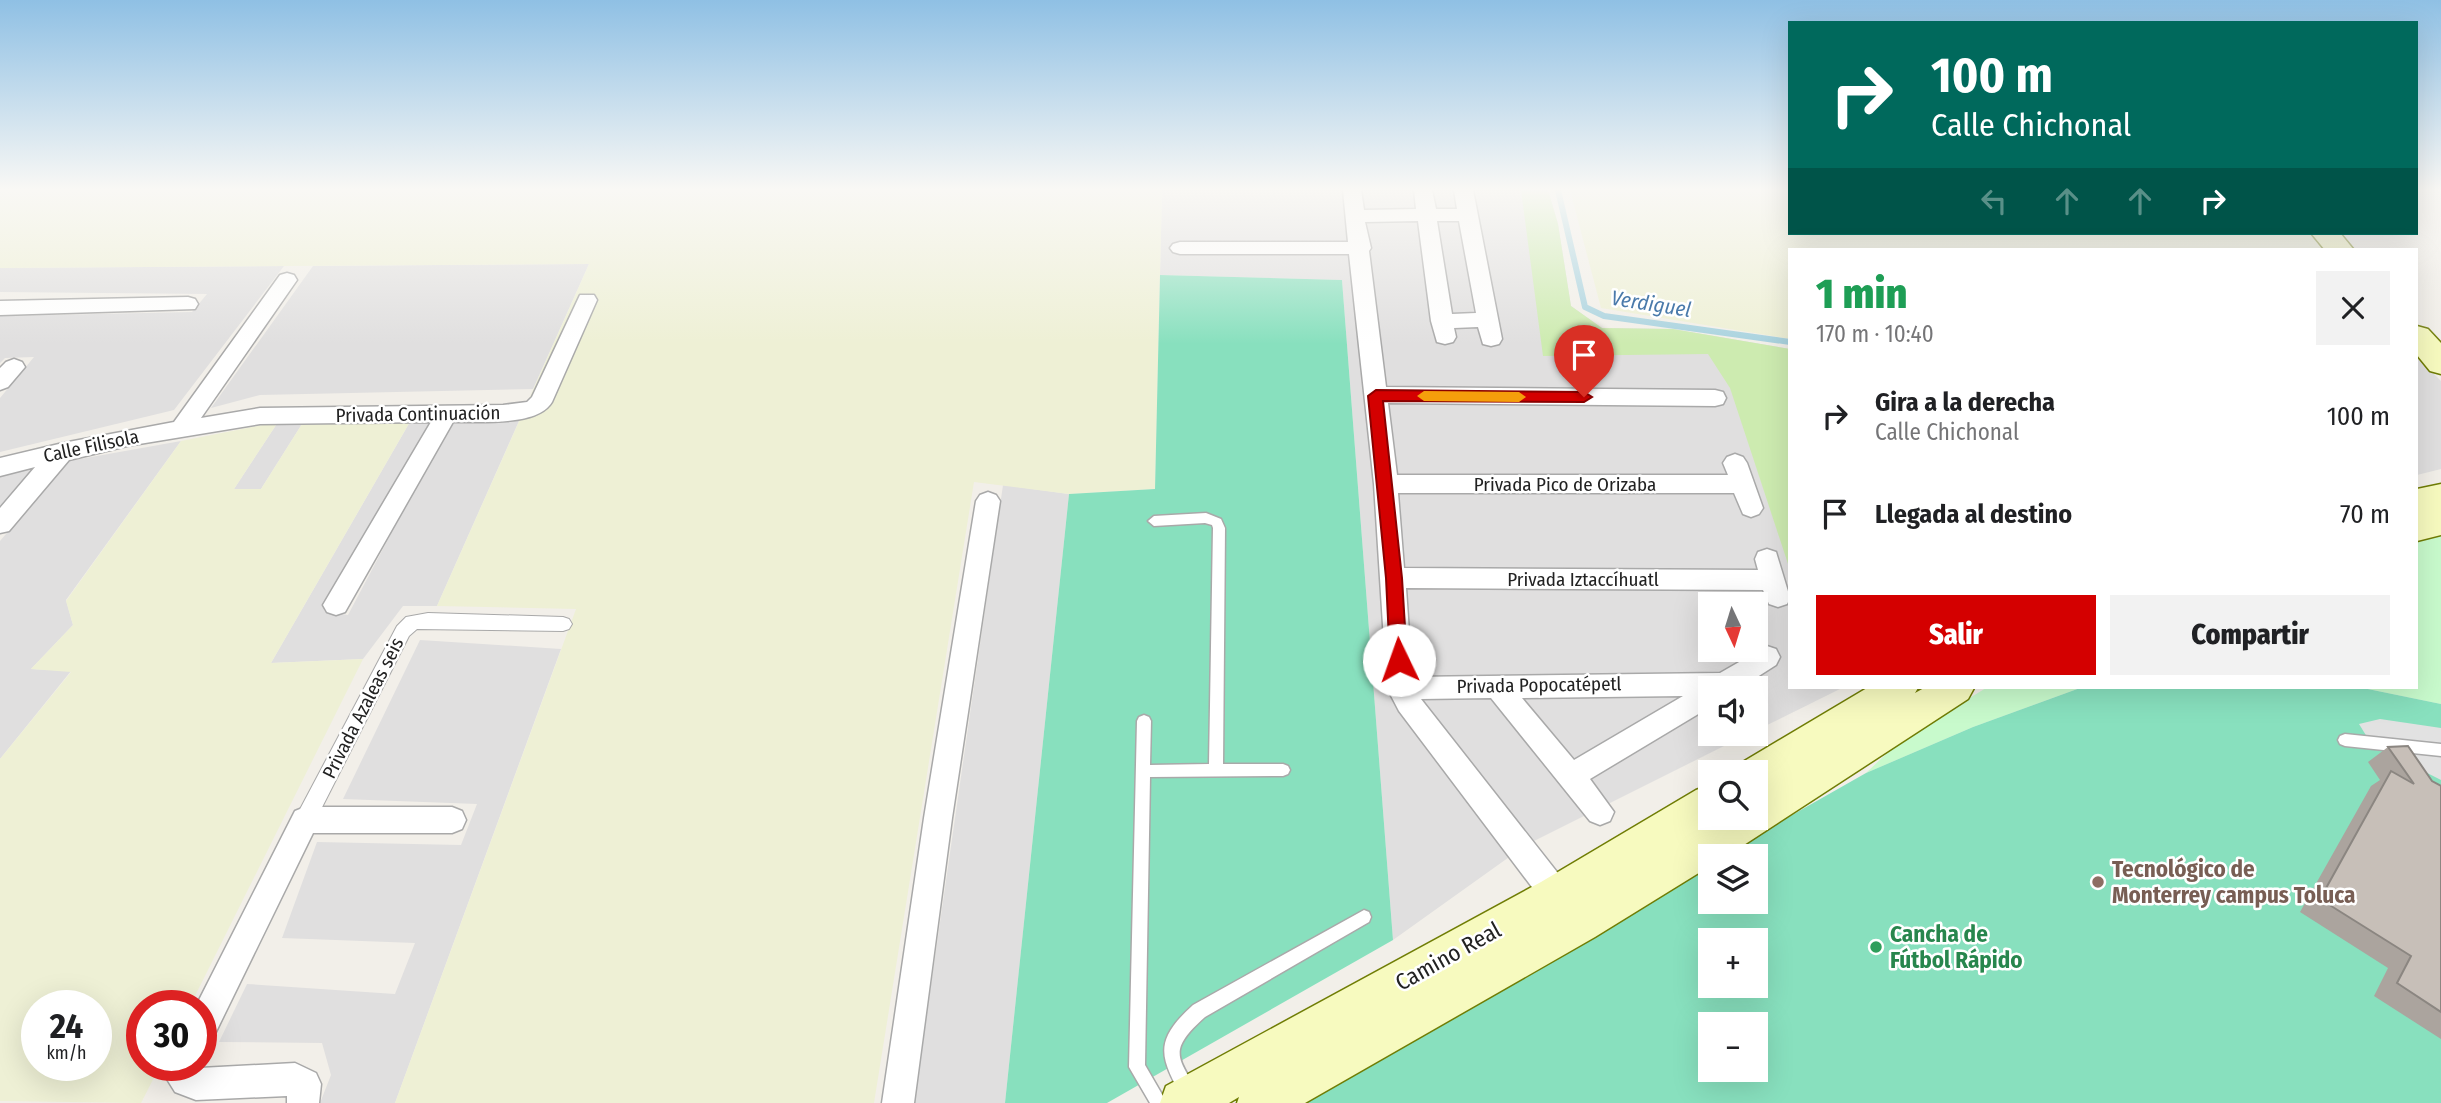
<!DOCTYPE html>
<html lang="es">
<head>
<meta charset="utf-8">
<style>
  :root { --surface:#fff; --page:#f2f2f2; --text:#202124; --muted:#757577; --accent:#d40000 }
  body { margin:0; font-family:"Fira Sans Condensed",sans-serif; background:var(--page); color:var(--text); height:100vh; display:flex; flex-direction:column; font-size:26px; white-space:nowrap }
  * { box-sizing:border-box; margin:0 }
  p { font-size:23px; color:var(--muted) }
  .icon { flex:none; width:38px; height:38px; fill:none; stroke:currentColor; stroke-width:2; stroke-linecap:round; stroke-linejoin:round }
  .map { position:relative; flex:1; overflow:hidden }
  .panel { position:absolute; left:1788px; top:248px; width:630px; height:441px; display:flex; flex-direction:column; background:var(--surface); border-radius:0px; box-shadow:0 7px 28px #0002 }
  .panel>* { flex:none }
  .banner { position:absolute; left:1788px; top:21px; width:630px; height:214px; border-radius:0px; box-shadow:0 7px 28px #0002; background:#00695c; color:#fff; overflow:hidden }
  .needle { width:46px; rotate:176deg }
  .fabs { position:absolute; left:1698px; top:592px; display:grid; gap:14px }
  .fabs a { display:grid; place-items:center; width:70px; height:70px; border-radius:0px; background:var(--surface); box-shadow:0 7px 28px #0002; font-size:35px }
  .speed { position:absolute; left:21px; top:990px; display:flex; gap:14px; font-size:35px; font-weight:700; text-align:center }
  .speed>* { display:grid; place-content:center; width:91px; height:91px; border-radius:50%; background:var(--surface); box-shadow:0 7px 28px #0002; line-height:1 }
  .speed small { font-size:18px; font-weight:400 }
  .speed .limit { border:10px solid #d22; background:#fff; color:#111 }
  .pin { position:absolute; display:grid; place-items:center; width:60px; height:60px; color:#fff; margin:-72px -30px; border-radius:50% 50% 50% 0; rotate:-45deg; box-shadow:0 0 7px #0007 }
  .pin .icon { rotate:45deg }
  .me { position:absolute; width:77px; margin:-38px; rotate:357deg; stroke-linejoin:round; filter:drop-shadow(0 0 5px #0008) }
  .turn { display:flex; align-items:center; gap:24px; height:147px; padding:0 28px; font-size:32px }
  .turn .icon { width:91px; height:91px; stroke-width:2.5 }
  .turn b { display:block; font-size:49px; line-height:60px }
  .lanes { display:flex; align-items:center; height:66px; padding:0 28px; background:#0003; justify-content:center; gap:35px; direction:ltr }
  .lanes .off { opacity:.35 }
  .round { display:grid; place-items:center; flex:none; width:74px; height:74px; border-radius:0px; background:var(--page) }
  .summary { display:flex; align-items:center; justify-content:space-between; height:119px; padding:0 28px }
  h1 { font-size:42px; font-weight:800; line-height:52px; color:#1e9e55 }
  .cta { display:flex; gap:14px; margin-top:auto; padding:14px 28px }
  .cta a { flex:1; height:80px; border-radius:0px; background:var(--accent); color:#fff; font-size:28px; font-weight:800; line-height:80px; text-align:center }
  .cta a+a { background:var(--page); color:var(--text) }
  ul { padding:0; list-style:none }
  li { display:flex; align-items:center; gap:21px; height:98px; padding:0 28px }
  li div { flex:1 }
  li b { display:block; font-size:26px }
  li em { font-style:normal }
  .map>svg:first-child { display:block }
</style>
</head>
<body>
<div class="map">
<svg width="2441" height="1103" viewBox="0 0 2441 1103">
  <rect width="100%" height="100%" fill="#f2efe9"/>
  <path fill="#e0dfdf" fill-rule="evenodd" d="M1162 190H1548L1558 224 1571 306 1602 328 1673 329 1790 349V688H1842L1755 731V688H1710V733H1750L1526 845 1393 940 1342 280 1160 275ZM1710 604H1755V649H1710Z
    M589 264 533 389 260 395 211 408 313 266Z
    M284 266 174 410 0 452V398L34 357 5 358 0 363V316L192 312 207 294 0 292V268Z
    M2417 357 2441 381V469L2417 475Z
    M434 419 324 611 348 615 450 422 519 421 437 606H403L363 659 271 663 411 420Z
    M278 422 302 424 261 489H234Z
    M181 441 66 600 73 625 31 669 71 671 0 759V541L69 461Z
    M40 464 0 510V475Z
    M1003 485 1069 494 1005 1103H914Z
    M420 640 561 649 395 1103H320L331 1075 322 1043 219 1042 247 984 395 994 415 943 282 938 317 842 461 845 477 804 343 799Z"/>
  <path fill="#eef0d5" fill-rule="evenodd" d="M0 190H1162L1155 489 1069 494 974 482 874 1103H395L576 609 437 606 589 264 0 268Z
    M1570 190H1790V233H2312L2326 250H1790V339L1601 308Z
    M411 420 271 663 363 659 190 1006H142V1066H160L141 1103 0 1101V759L71 672 31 669 73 625 66 601 181 441 278 422 234 489H261L302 424ZM37 1006H96V1066H37Z"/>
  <path fill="#cdebb0" d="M1521 190H1548L1558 224 1571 306 1602 328 1673 329 1790 349V570L1730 388 1708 354 1543 356Z"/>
  <path fill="#c8facc" d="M2441 535V704L2363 688H2417V542Z
    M1986 688H2080L1973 727 1866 773 1901 740Z"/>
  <path fill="#88e0be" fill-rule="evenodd" d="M1160 275 1342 280 1393 940 1107 1103H1005L1069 494 1155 489Z
    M2080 688H2363L2441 704V1103H1285L1710 862V901H1755V856H1720L1866 773 1973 727ZM1710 940H1755V985H1710ZM1710 1024H1755V1069H1710Z"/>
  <path fill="#e2e2e2" d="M2380 719 2441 728V780L2372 745 2359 724Z"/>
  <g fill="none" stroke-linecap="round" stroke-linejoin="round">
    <path stroke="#aad3df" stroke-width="6" d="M1558 190 1585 307 1604 316 1790 342"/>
    <defs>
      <path id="service" d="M1206 513 1221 519 1225 528 1223 764H1283L1288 766 1290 770 1288 774 1283 776 1150 777 1145 1065 1167 1103H1150L1129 1067 1137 721 1139 717 1144 715 1149 717 1151 721 1150 765 1209 764 1213 528 1212 525 1205 523 1154 526 1148 521 1154 516Z
        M2345 734 2441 744V756L2345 746 2340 744 2338 740 2340 736Z
        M1364 910 1369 912 1371 917 1369 922 1205 1017C1161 1056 1184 1059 1202 1103H1185C1161 1058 1151 1043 1193 1005Z"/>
      <path id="pedestrian" d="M428 613 563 617 569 619 572 624 569 629 563 631 417 629 409 636 312 827 305 829 298 827 295 820 298 813 397 626 406 617Z"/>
      <path id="minor" d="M1343 190H1361L1364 210 1416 209 1414 190H1432L1436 209H1457L1454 190H1473L1502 339 1499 344 1491 346 1483 344 1478 327 1454 328 1456 337 1453 342 1445 344 1437 342 1431 321 1418 221 1365 222 1371 248 1369 251 1386 387 1715 390 1723 392 1726 398 1723 404 1715 406 1388 403 1397 475H1728L1723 463 1727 457 1735 454 1743 457 1747 463 1763 508 1759 514 1751 517 1743 514 1734 493H1398L1404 568 1758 570 1755 559 1758 552 1767 549 1776 552 1790 598 1787 604 1778 607 1769 604 1763 590 1406 588 1412 677 1720 673 1767 646 1776 649 1780 657 1776 665 1740 688H1710V707L1590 779 1614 812 1610 821 1600 825 1590 821 1491 698 1421 699 1575 895 1579 905 1575 915 1564 919 1553 915 1399 711 1387 688 1374 484 1349 254H1180L1173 252 1170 248 1173 244 1180 242H1348ZM1437 221H1459L1476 313 1452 314ZM1683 696 1574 760 1522 698Z
        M287 273 294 275 297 280 201 418 260 408 503 405 527 402 532 397 580 295H594L597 300 552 402C537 427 480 421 453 422L345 612 336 615 327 612 323 605 431 422 260 424 127 446 69 460 9 531 0 533V508L35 467 0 476V458L63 443 174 422 280 275Z
        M188 297 195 299 198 304 195 309 0 315V301Z
        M14 359 22 362 25 367 8 387 0 390V368L6 362Z
        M988 492 996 495 1000 501 952 818 914 1103H882L924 818 976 501 980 495Z
        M305 807H452L462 811 466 820 462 829 452 833H313L212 1040 201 1045V1006H196L295 811Z
        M295 1063 316 1073 321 1084 319 1103H287V1096L196 1100 175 1092 165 1076 168 1066 200 1068Z"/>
      <path id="secondary" d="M2311 233H2340L2354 250H2325Z
        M2417 326 2428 329 2441 343V374L2430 371 2417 355Z
        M2441 484V535L2417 541V489Z
        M1867 688H1918L1915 693 1924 688H1974L1968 699 1727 856H1710V866L1595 937 1305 1103H1237L1239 1097 1229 1103H1160L1166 1086 1541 882 1696 790 1710 785V817H1755V795L1764 789 1755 792V772H1737L1741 763Z"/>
    </defs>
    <use href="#service" stroke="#a9a9a9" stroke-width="3"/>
    <use href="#pedestrian" stroke="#a9a9a9" stroke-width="2"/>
    <use href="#minor" stroke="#a9a9a9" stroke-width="3"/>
    <use href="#secondary" stroke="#707d05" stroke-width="3"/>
    <use href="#service" fill="#fff" fill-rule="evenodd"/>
    <use href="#pedestrian" fill="#fff" fill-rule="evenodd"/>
    <use href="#minor" fill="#fff" fill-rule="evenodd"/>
    <use href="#secondary" fill="#f7fabf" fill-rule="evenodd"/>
  </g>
  <path fill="#aba49e" d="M2388 747 2432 781 2441 786V1039L2374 996 2388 968 2300 912 2371 786 2380 780 2368 762Z"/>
  <path fill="#c7bfb8" stroke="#8b8681" stroke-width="2" d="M2408 746 2432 781 2441 786V1012L2397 983 2411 956 2320 899 2391 771 2414 784 2388 747Z"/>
  <linearGradient id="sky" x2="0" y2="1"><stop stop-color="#8fc0e4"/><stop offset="0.55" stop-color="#f9f8f5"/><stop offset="1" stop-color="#f9f8f5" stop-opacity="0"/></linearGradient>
  <rect width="2441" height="344" fill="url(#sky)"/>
  <path fill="#d40000" stroke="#8a0000" stroke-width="2" d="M1376 390 1584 392 1592 397 1584 402 1383 401 1402 578 1407 660 1405 665H1393L1390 660 1386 578 1368 396Z"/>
  <path fill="#f59e0b" d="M1424 391 1519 392 1526 397 1519 402 1424 401 1417 396Z"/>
  <circle fill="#8d6e63" stroke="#fff" stroke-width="2.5" cx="2098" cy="882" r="7"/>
  <circle fill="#2e9e5b" stroke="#fff" stroke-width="2.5" cx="1876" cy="947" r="7"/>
  <g text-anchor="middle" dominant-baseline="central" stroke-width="5" stroke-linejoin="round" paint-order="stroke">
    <g font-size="19" fill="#222" stroke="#fff">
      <text transform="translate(418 414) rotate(-1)">Privada Continuación</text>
      <text transform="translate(91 446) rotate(-12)">Calle Filisola</text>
      <text x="1565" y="484">Privada Pico de Orizaba</text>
      <text x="1583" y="579">Privada Iztaccíhuatl</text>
      <text transform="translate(1539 685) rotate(-1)">Privada Popocatépetl</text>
      <text transform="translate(363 708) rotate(-63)">Privada Azaleas seis</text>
    </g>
    <g font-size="21" font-style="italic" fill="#4a7aab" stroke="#fff">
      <text transform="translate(1651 304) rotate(9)">Verdiguel</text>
    </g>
    <g font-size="23" font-weight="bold" fill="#785e54" stroke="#fff" text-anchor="start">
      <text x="2112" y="869">Tecnológico de<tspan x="2112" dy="26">Monterrey campus Toluca</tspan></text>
    </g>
    <g font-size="23" font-weight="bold" fill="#27864d" stroke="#fff" text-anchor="start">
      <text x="1890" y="934">Cancha de<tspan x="1890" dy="26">Fútbol Rápido</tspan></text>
    </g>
    <g font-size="23" fill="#222" stroke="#fff">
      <text transform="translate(1448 956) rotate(-29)">Camino Real</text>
    </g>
  </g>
</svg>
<div class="fabs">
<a><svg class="needle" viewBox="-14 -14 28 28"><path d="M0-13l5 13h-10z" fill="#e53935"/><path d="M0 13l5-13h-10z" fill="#757577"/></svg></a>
<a><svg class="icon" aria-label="sound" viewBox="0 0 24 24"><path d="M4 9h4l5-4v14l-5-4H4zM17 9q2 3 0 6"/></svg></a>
<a><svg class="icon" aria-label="search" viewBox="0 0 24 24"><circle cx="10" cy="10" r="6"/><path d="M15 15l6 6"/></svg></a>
<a><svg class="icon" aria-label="layers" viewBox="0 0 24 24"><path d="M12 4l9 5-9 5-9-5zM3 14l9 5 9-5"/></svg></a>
<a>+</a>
<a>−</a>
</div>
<div class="speed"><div>24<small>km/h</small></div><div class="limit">30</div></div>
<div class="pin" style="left:1584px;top:397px;background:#d93025"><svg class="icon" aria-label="arrive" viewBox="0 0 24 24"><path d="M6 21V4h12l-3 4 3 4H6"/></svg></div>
<svg class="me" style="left:1399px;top:660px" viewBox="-20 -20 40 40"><circle r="19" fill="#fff"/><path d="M0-13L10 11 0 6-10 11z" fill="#d40000"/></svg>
<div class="banner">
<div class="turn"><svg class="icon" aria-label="right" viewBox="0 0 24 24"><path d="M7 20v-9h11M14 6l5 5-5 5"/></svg><div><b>100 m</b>Calle Chichonal</div></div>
<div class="lanes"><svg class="icon off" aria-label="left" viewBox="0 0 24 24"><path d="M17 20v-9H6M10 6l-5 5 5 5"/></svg><svg class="icon off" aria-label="ahead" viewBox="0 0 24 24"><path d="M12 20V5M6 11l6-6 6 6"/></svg><svg class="icon off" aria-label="ahead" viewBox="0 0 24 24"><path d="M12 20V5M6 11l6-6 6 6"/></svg><svg class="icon" aria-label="right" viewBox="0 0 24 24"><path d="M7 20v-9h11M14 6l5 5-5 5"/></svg></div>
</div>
<section class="panel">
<div class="summary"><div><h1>1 min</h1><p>170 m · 10:40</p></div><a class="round"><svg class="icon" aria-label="close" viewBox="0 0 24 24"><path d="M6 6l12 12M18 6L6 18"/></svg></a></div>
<ul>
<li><svg class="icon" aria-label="right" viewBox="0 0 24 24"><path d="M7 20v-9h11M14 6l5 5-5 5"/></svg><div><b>Gira a la derecha</b><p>Calle Chichonal</p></div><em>100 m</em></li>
<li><svg class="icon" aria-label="arrive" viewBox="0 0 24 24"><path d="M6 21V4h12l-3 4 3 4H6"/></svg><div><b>Llegada al destino</b></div><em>70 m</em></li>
</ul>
<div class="cta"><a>Salir</a><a>Compartir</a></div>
</section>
</div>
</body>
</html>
